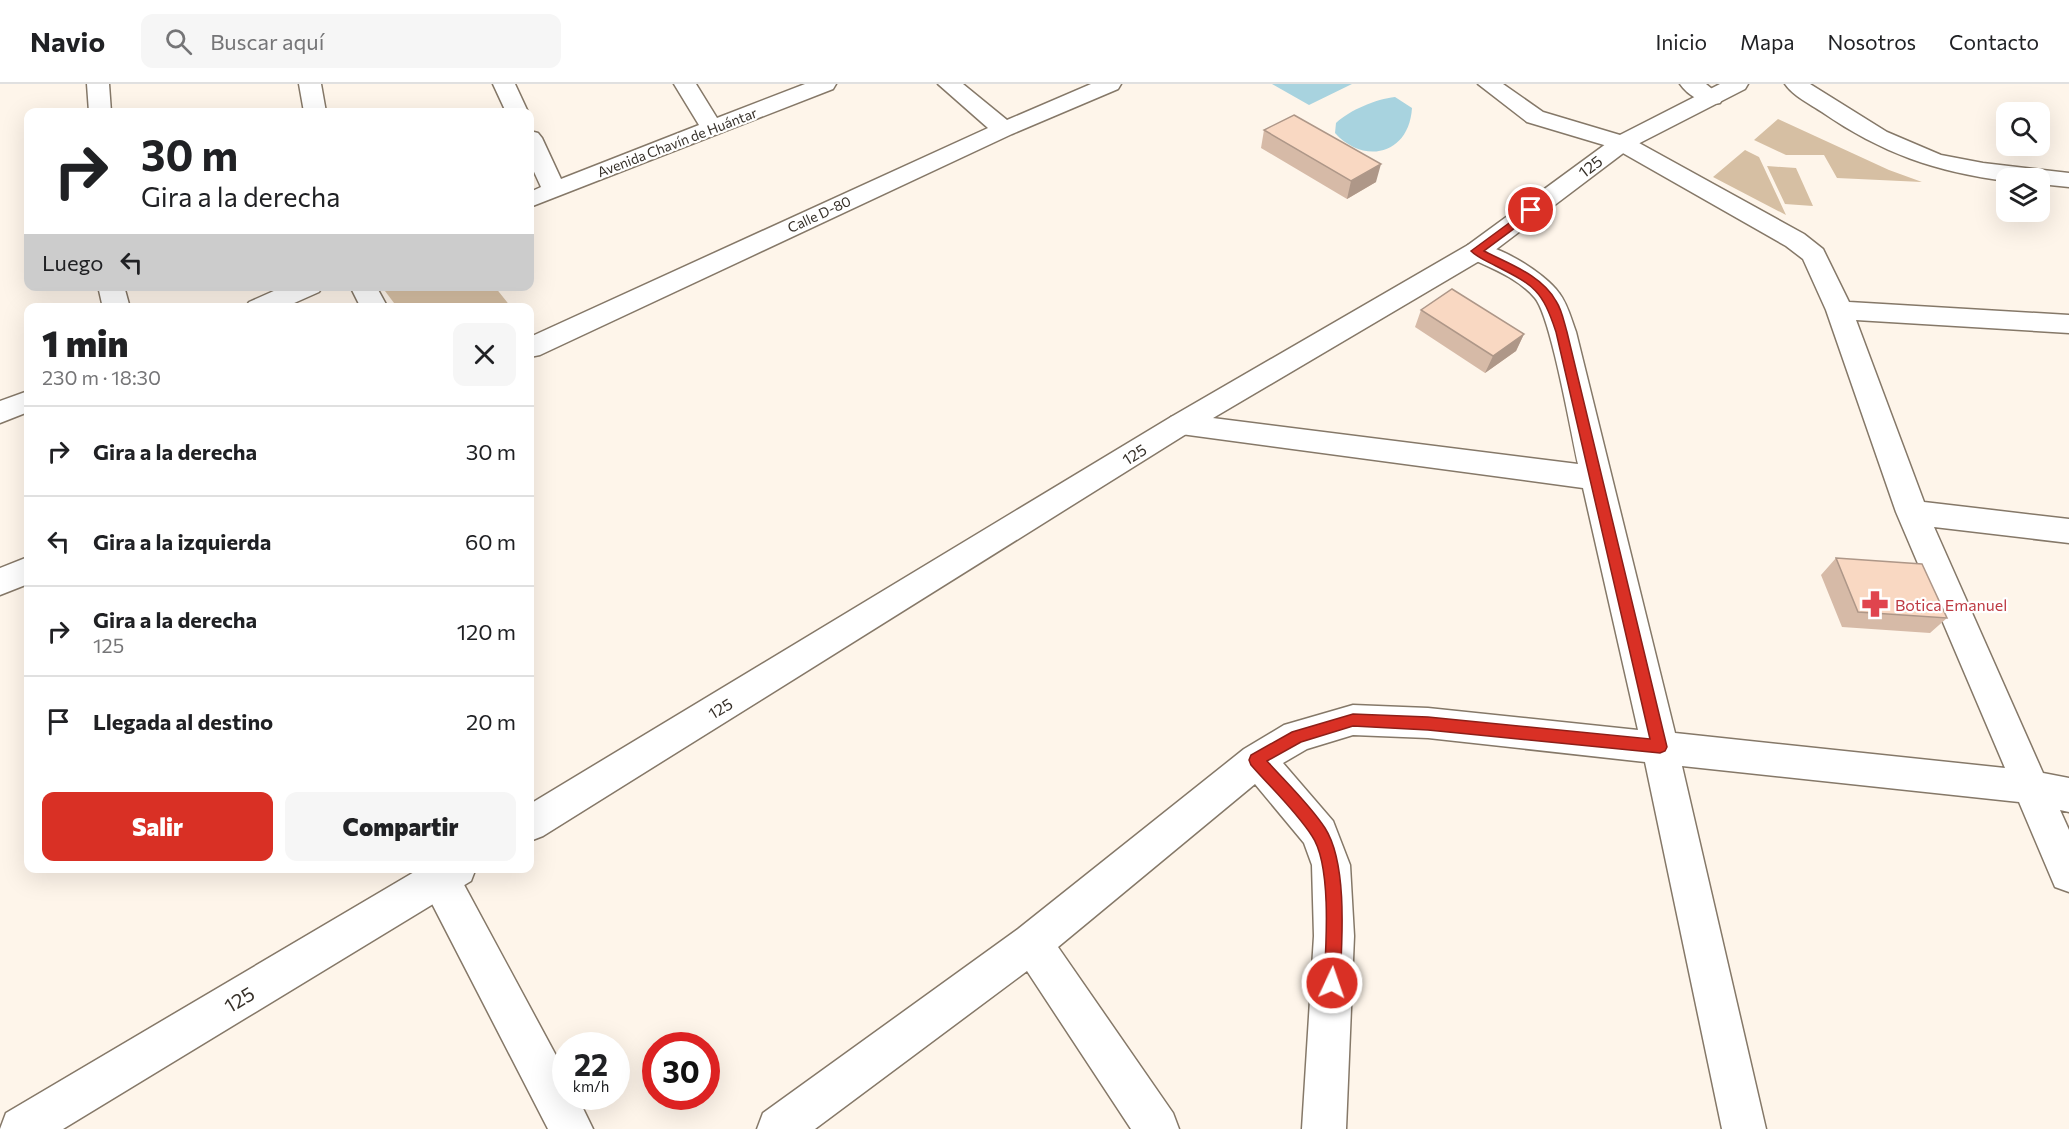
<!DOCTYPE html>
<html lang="es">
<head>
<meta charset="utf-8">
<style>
  :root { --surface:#fff; --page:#f6f6f6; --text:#202124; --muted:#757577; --line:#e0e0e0; --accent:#d93025 }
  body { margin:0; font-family:Commissioner,sans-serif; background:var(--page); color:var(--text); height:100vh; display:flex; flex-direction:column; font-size:22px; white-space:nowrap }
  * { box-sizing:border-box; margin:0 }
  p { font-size:20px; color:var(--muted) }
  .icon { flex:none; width:33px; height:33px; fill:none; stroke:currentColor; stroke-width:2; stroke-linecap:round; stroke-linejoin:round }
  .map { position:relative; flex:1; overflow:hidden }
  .sheet { position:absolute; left:24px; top:219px; width:510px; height:570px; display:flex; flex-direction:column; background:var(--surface); border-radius:12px; box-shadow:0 6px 24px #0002 }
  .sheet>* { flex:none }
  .guide { position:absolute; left:24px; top:24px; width:510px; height:183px; border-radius:12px; box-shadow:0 6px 24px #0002; background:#fff; color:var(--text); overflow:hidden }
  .fabs { position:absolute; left:1996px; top:18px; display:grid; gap:12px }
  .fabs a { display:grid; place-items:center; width:54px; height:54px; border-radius:12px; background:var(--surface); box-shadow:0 6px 24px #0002; font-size:30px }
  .speed { position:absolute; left:552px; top:948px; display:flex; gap:12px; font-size:30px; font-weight:700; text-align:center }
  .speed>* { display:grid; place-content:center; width:78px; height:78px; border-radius:50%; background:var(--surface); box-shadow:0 6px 24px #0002; line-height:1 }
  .speed small { font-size:15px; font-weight:400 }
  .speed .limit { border:9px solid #d22; background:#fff; color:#111 }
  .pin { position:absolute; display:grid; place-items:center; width:51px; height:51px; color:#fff; margin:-26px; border:3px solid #fff; border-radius:50%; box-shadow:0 2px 6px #0007 }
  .me { position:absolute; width:66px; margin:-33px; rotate:3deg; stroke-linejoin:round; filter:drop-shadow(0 0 4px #0008) }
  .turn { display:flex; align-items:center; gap:21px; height:126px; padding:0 18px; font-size:27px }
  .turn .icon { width:78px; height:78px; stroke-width:2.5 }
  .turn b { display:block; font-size:42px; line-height:51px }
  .then { display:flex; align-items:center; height:57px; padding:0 18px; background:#0003; gap:12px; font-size:22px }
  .round { display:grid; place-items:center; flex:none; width:63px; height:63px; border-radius:12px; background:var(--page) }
  .summary { display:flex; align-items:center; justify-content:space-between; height:102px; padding:0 18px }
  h1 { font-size:36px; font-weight:800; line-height:45px }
  .button { display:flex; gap:12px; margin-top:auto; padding:12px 18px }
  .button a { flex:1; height:69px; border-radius:12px; background:var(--accent); color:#fff; font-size:24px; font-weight:800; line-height:69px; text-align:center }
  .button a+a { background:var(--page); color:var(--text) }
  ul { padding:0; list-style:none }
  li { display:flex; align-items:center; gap:18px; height:90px; padding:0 18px; border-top:2px solid var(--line) }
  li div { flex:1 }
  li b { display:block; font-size:22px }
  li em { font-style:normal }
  header { display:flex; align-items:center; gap:36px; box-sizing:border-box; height:84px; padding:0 30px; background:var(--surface); border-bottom:2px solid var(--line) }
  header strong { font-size:28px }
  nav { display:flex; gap:33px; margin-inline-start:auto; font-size:21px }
  .search { width:420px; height:54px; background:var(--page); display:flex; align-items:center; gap:15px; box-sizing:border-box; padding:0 21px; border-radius:12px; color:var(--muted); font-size:22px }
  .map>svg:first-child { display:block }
</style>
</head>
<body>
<header>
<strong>Navio</strong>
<div class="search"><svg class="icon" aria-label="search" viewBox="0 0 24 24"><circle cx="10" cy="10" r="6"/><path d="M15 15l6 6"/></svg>Buscar aquí</div>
<nav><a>Inicio</a><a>Mapa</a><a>Nosotros</a><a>Contacto</a></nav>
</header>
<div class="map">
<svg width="2069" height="1045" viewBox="0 0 2069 1045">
  <rect width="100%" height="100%" fill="#fef5ea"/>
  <path fill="#d6bfa3" d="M1778 35 1889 86 1922 98 1837 94 1824 71H1786L1754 56Z
    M1745 66 1759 73 1786 131 1713 93Z
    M1767 82 1796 84 1813 122 1785 120Z
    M382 203H495L511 223H397Z"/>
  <path fill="#a8d3df" d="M1272 0H1352L1309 21Z
    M1395 13 1412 24C1409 71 1364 81 1335 49L1336 39C1350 26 1376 15 1395 13Z"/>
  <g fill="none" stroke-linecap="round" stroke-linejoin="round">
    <defs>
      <path id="street" d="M87 0H109L111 28H89Z
        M299 0H321L326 28H304Z
        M493 0H515L528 28H506Z
        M674 0H696L717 34 805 0H836L833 5 530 123V108L541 103 530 79V47L538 49 542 54 561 95 699 41Z
        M938 0H963L1007 36 1091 0H1121L1118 5 1012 50 540 271 530 273V253L988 44Z
        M1478 0H1503L1543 28 1630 54 1804 150 1823 165 1849 218 2069 231V249L1856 236 1924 418 2069 435V459L1934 443 2043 689 2069 694V728L2060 726 2069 746V808L2055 803 2019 718 1682 682 1766 1045H1722L1645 678 1428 654 1353 651 1307 665 1283 679 1333 737 1350 781 1354 852 1346 1045H1302L1314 852 1312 781 1304 759 1255 700 1058 863 1173 1029 1179 1045H1131L1027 887 815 1045H757L763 1029 1018 845 1244 665 1284 641 1353 621 1428 624 1638 646 1583 404 1181 350 1171 347 1166 340 1171 333 1181 330 1578 380C1571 349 1551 233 1535 214 1518 194 1491 184 1468 173L1464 167 1468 161C1492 155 1545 189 1559 209 1568 221 1571 235 1576 248L1675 649 2005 684 1896 428 1826 226 1803 175 1786 162 1614 64 1527 38Z
        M1680 0H1706L1723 14 1720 19C1706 22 1688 12 1680 0Z
        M1785 0H1810L1887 48 1941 71 1983 79 2069 89V103L2040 100V94H2007V97C1936 88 1881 69 1822 28 1810 20 1793 12 1785 0Z
        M98 202H124L130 224H103Z
        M285 202H323L319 208 283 224H245L249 218Z
        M350 202H376L388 224H361Z
        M28 307V328L0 339V317Z
        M28 473V500L0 511V484Z
        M425 784H455L566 990V1012H577L593 1045H548L426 808 421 795Z"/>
      <path id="secondary" d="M1720 0H1748L1745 5 1630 64 1486 173 1191 347 543 752 530 757V720L1171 333 1468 161 1614 54Z
        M421 784H476L471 797 63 1045H0L6 1029Z"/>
    </defs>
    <use href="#street" stroke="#857868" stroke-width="3"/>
    <use href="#secondary" stroke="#857868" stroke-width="3"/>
    <use href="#street" fill="#fff" fill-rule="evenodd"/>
    <use href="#secondary" fill="#fff" fill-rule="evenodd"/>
  </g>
  <path fill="#d6baa7" d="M1264 46 1376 98 1347 115 1261 64Z
    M1421 226 1524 250 1516 267 1485 289 1415 243Z
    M1836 474 1947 534 1930 549 1842 543 1821 491Z"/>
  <path fill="#ae9788" d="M1381 80 1376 98 1347 115 1351 97Z
    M1524 250 1516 267 1485 289 1493 272Z"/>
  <path fill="#f9d8c2" stroke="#ae9788" stroke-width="1.5" d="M1294 31 1381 80 1351 97 1264 46Z
    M1452 205 1524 250 1493 272 1421 226Z
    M1836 474 1922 480 1947 534 1858 528Z"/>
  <path fill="#d93025" stroke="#8d1f18" stroke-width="1.5" d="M1531 123 1536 126 1535 129 1484 167C1509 180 1542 191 1556 217 1562 226 1564 238 1567 248L1667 663 1665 667 1660 669 1428 646 1353 642 1301 658 1267 677C1285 697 1311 722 1325 744 1348 780 1342 857 1340 899L1338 905 1332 907 1326 905 1324 899C1326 863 1332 781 1312 752 1295 726 1271 704 1251 681L1249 676 1251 671 1292 648 1353 630 1428 633 1650 655 1556 248C1542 206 1535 202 1496 182 1487 177 1478 174 1471 167Z"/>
  <defs>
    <symbol id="pharmacy-bare" viewBox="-9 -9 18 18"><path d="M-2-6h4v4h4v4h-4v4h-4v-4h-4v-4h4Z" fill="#e0444e" stroke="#fff" stroke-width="2.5" paint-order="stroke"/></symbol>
  </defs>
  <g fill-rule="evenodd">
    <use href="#pharmacy-bare" x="1856" y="501" width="38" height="38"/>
  </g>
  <g text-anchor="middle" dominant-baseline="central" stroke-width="4.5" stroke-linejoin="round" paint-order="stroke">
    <g font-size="14" fill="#363029" stroke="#fff">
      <text transform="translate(677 58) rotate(-21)">Avenida Chavín de Huántar</text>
      <text transform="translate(819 130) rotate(-25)">Calle D-80</text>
    </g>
    <g font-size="16" fill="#363029" stroke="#fff">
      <text transform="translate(1590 82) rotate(-37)">125</text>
      <text transform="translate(1134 370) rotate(-32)">125</text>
      <text transform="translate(720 624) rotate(-31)">125</text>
    </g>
    <g font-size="16" fill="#be3a42" stroke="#fff" text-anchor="start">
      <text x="1895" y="520">Botica Emanuel</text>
    </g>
    <g font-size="20" fill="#363029" stroke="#fff">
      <text transform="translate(239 915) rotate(-31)">125</text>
    </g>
  </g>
</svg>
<div class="fabs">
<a><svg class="icon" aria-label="search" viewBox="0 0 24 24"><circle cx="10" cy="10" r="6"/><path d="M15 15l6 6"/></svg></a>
<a><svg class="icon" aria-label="layers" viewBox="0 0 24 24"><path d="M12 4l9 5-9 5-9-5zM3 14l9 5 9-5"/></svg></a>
</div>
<div class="speed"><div>22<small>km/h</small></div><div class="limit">30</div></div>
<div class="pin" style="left:1531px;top:126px;background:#d93025"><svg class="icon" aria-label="arrive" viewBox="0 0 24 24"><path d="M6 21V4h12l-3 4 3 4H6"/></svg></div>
<svg class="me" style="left:1332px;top:899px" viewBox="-20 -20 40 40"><circle r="17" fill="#d93025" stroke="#fff" stroke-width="3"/><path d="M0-11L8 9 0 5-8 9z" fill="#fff"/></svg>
<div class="guide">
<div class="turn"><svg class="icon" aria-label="right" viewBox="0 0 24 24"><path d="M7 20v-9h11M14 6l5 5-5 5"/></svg><div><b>30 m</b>Gira a la derecha</div></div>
<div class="then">Luego<svg class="icon" aria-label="left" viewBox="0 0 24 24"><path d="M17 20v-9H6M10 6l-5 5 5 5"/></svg></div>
</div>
<section class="sheet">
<div class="summary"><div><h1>1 min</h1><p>230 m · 18:30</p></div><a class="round"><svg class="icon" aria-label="close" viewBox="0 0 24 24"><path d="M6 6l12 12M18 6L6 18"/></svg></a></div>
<ul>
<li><svg class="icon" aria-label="right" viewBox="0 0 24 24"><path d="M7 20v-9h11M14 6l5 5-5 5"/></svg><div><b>Gira a la derecha</b></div><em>30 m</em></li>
<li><svg class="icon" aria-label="left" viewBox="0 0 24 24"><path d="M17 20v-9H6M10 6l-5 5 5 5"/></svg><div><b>Gira a la izquierda</b></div><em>60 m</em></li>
<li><svg class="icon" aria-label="right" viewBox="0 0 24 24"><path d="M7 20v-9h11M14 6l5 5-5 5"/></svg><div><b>Gira a la derecha</b><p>125</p></div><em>120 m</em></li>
<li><svg class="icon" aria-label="arrive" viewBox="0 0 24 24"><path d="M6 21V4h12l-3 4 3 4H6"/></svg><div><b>Llegada al destino</b></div><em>20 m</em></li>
</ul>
<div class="button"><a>Salir</a><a>Compartir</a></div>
</section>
</div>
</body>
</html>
